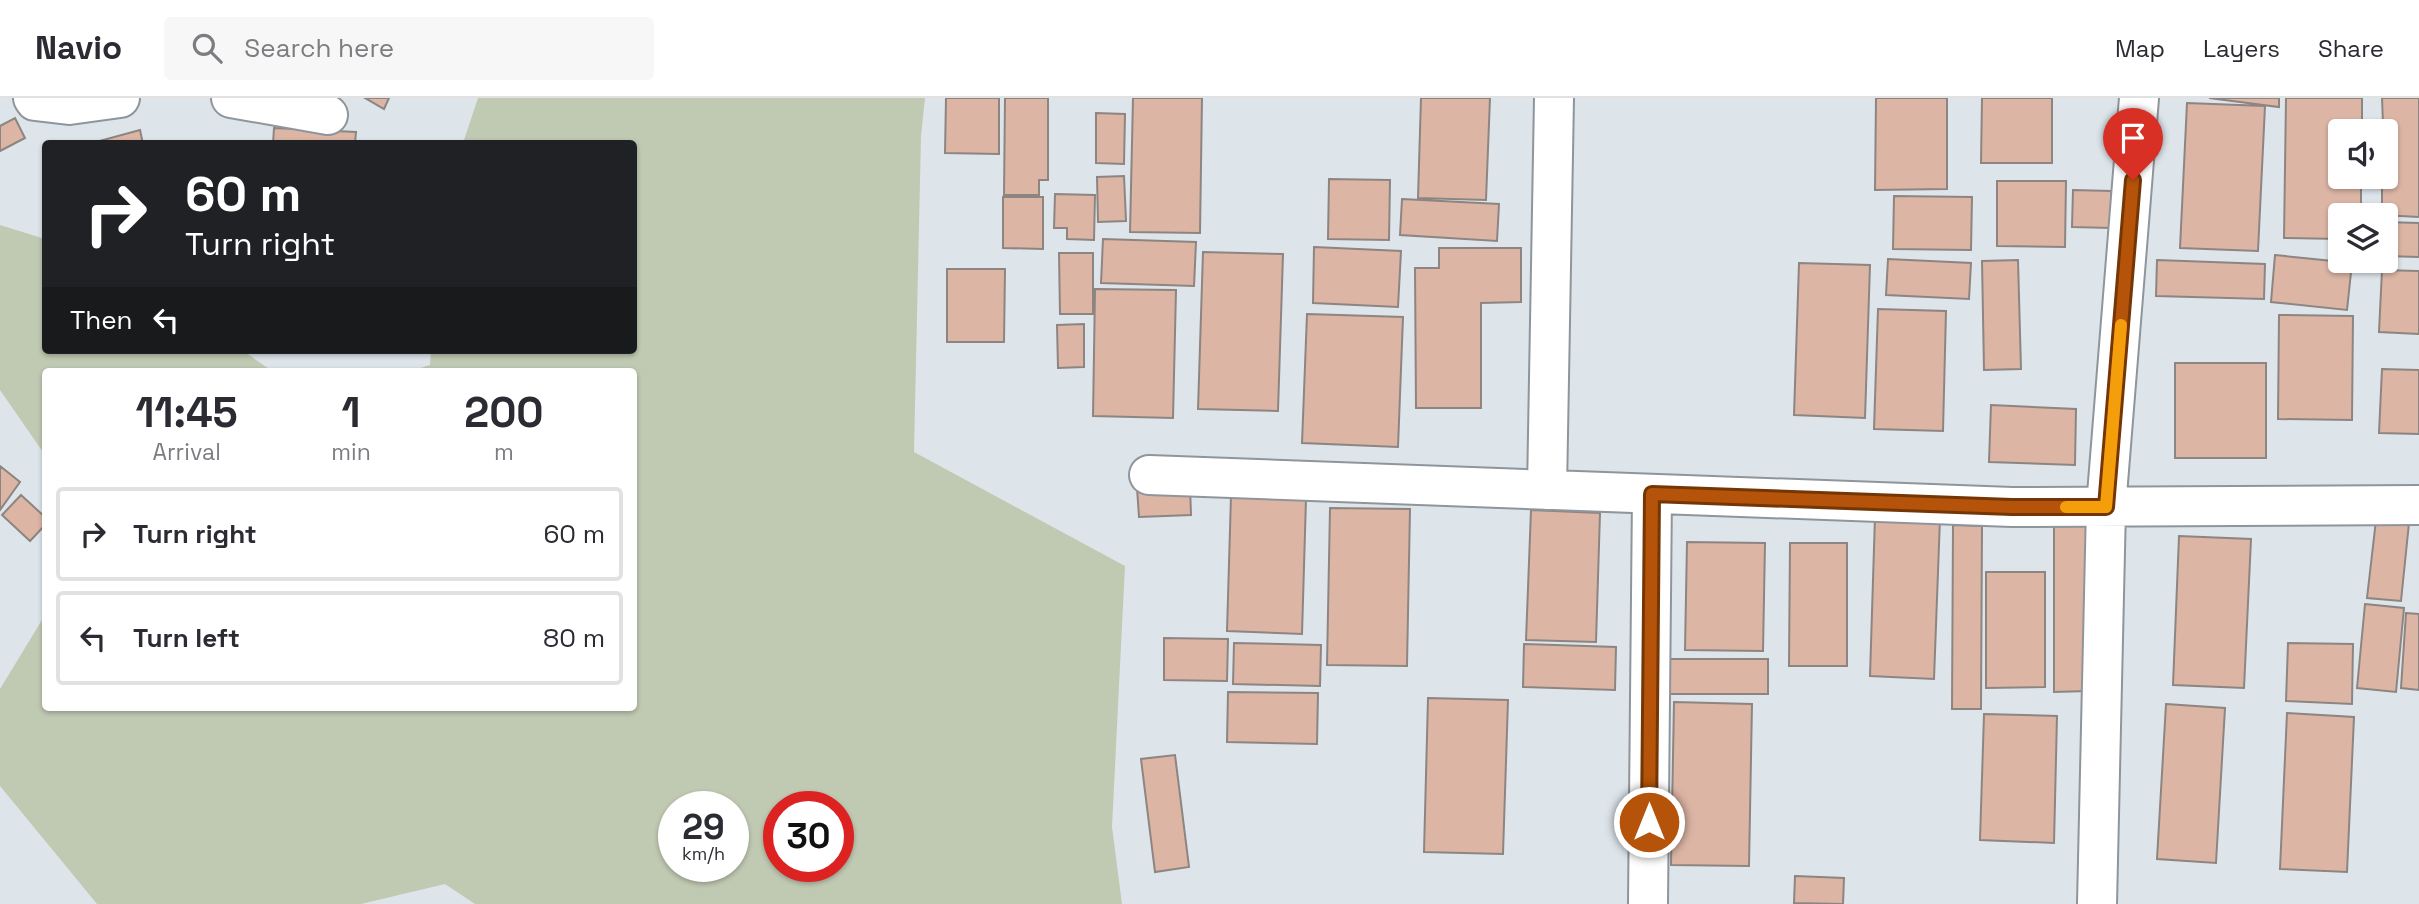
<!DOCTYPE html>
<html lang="en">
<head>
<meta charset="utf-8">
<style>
  :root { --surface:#fff; --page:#f7f7f7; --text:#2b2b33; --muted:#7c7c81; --line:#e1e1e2 }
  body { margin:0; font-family:"Space Grotesk",sans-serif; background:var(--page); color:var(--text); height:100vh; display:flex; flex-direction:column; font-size:26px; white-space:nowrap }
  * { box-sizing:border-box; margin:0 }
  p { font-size:23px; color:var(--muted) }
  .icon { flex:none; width:38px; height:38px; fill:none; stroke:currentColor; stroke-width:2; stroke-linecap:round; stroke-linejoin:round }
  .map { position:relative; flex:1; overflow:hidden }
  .sheet { position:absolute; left:42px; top:270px; width:595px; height:343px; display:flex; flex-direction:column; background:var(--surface); border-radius:7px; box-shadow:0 2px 5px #0004 }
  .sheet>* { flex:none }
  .hud { position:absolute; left:42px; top:42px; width:595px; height:214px; border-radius:7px; box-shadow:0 2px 5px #0004; background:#202124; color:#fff; overflow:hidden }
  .fabs { position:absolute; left:2328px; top:21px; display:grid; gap:14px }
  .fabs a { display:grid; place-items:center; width:70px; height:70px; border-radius:7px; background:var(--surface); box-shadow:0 2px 5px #0004; font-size:35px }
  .speed { position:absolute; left:658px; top:693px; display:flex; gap:14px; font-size:35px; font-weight:700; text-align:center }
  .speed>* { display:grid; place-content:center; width:91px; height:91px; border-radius:50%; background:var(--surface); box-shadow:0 2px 5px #0004; line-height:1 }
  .speed small { font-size:18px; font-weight:400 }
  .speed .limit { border:10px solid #d22; background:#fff; color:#111 }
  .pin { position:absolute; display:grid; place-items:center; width:60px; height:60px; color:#fff; margin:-72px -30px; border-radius:50% 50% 50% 0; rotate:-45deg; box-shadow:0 0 7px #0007 }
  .pin .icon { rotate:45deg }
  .me { position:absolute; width:77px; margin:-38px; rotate:0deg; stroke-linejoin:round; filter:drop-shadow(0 0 5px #0008) }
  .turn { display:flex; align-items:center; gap:24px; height:147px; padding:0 28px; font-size:32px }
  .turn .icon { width:91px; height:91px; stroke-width:2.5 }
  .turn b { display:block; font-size:49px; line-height:60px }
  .then { display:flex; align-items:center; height:66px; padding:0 28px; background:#0003; gap:14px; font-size:26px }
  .eta { display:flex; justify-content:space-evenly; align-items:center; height:119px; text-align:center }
  .eta b { font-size:42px; font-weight:700; line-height:49px }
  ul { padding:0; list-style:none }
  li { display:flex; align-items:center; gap:21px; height:94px; margin:0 14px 10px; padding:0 14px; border:4px solid var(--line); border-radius:7px }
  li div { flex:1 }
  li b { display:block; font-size:26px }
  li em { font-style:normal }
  header { display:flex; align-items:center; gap:42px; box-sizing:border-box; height:98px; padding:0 35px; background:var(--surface); border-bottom:2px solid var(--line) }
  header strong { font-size:33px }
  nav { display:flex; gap:38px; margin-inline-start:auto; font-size:24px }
  .search { width:490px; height:63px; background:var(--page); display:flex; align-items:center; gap:18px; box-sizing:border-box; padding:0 24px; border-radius:7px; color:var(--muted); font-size:26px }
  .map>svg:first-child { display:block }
</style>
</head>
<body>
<header>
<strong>Navio</strong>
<div class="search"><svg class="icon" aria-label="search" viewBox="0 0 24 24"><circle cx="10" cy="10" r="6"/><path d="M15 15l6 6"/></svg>Search here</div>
<nav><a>Map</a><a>Layers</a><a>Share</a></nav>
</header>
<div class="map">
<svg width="2419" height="806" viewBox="0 0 2419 806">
  <rect width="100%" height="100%" fill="#dde5eb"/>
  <path fill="#c0c9b2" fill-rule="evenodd" d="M478 0H925L921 38 914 354 1125 468 1112 729 1122 806H475L445 786 361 806H97L0 688V591L45 517 46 609H634V273H411L430 267 431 252H634V46L463 45ZM674 709H733V768H674ZM779 709H838V768H779Z
    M0 127 45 141 46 252H242L272 273H46L45 357 0 292Z"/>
  <path fill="#dcb5a5" stroke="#8d8581" stroke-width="2" d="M365 0H389L384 11Z
    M946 0H999V56L945 55Z
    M1005 0H1048V82H1039V97H1004Z
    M1133 0H1202L1200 135 1130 134Z
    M1421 0H1490L1486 102 1418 100Z
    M1876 0H1947V91L1875 92Z
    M1982 0H2052V65H1981Z
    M2279 0V9L2209 0Z
    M2286 0H2362V33H2340V79H2361V117H2340V141L2284 140Z
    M2382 0H2419V119L2382 117V79H2385Z
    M2187 5 2265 8 2258 153 2180 150Z
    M1096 15 1125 16 1124 66 1096 65Z
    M15 20 25 40 0 53V28Z
    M274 30 356 34 355 46H273Z
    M140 32 143 46H92V45Z
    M1124 78 1126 123 1098 124 1097 79Z
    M1329 81 1390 82 1389 142 1328 141Z
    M1997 83H2066L2065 149 1997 148Z
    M2073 92 2111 93V130L2072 129Z
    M1055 96 1095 97 1094 142 1067 141V130H1054Z
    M1894 98 1972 99 1971 152 1893 151Z
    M1003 99H1043V151L1003 150Z
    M1402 101 1499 106 1497 143 1400 137Z
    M2385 124 2419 125V159L2385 158Z
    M1103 141 1196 144 1194 188 1101 185Z
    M1314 149 1401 153 1398 209 1313 205Z
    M1439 150H1521V204L1481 205V310H1416L1415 170H1439Z
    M1203 154 1283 156 1278 313 1198 311Z
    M1059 155H1093V216H1060Z
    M2275 157 2352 165 2347 212 2271 204Z
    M1888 161 1971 165 1969 201 1886 197Z
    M2018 162 2021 271 1984 272 1982 163Z
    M2157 162 2265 166 2264 201 2156 198Z
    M1799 165 1870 167 1865 320 1794 317Z
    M947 171H1005L1004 244H947Z
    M2382 172 2419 173V236L2379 234Z
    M1095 191 1176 192 1173 320 1093 318Z
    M1878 211 1946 213 1943 333 1874 331Z
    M1307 216 1403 219 1398 349 1302 345Z
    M2279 217 2353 218 2352 322 2278 321Z
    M1084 226V269L1058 270 1057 227Z
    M2175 265H2266V360H2175Z
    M2382 271 2419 272V336L2379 335Z
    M1991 307 2076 311 2075 367 1989 364Z
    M0 368 20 384 0 412Z
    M1190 387 1191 417 1139 419 1137 390Z
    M21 397 46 420V426L30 443 2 417Z
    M1231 398 1306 401 1302 536 1227 533Z
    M1330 410 1410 411 1407 568 1327 567Z
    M1531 412 1600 415 1596 544 1526 542Z
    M2088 415V593L2054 594V416Z
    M1875 418 1940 420 1934 581 1870 578Z
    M2376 422 2409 425 2401 503 2367 500Z
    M1953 427 1982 428 1981 611H1952Z
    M2179 438 2251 441 2244 590 2173 587Z
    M1687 444 1765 445 1763 553 1685 552Z
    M1790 445H1847V568H1789Z
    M1986 474H2045V589L1986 590Z
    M2365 506 2404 510 2396 594 2357 590Z
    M2406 515 2419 516V592L2401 590Z
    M1164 540 1228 541 1227 583 1164 582Z
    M1234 545 1321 547 1320 588 1233 586Z
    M2288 545 2353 546 2352 606 2286 603Z
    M1524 546 1616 549 1615 592 1523 589Z
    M1668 561H1768V596H1668Z
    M1228 594 1318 595 1317 646 1227 644Z
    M1428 600 1508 602 1503 756 1424 754Z
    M1674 604 1752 606 1749 768 1671 767Z
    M2166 606 2225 610 2216 765 2157 761Z
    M2287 615 2354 619 2347 774 2280 771Z
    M1984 616 2057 618 2054 745 1980 742Z
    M1175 657 1189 769 1155 774 1141 661Z
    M1795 778 1844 780 1843 806 1794 805Z"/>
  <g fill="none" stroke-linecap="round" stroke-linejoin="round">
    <defs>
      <path id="minor" d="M33 0 35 3 69 7 120 0
        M231 0 328 17
        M1149 377 2012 409 2419 407
        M1547 392 1554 0
        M1648 806 1652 396
        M2097 806 2106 409 2139 0"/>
    </defs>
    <use href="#minor" stroke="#8e959b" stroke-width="42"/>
    <use href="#minor" stroke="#fff" stroke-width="38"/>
  </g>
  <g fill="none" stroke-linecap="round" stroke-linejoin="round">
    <defs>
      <path id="route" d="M1649 724 1652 396 2012 409H2106L2133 82"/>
    </defs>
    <use href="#route" stroke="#753606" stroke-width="18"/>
    <use href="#route" stroke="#b45309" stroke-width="12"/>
    <path stroke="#f59e0b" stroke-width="12" d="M2066 409H2106L2121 227"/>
  </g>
</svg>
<div class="fabs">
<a><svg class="icon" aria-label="sound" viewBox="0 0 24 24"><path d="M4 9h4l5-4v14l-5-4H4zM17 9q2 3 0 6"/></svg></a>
<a><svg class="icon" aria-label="layers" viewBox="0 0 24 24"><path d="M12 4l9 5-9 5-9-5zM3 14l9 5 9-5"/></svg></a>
</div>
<div class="speed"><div>29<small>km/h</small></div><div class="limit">30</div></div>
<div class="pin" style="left:2133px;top:82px;background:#d93025"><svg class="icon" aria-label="arrive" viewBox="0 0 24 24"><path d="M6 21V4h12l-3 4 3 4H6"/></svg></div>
<svg class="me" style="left:1649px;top:724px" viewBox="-20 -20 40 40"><circle r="17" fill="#b45309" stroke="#fff" stroke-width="3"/><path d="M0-11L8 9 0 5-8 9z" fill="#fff"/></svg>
<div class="hud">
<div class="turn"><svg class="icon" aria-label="right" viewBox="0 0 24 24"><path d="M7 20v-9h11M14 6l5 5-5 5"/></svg><div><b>60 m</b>Turn right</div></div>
<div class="then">Then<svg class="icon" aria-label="left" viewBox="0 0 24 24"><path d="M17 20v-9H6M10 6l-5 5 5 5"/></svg></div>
</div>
<section class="sheet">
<div class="eta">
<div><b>11:45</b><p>Arrival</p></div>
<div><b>1</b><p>min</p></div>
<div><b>200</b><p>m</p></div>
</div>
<ul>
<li><svg class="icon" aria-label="right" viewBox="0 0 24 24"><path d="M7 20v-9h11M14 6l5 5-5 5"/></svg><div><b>Turn right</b></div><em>60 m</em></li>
<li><svg class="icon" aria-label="left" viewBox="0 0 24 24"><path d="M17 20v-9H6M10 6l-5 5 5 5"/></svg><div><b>Turn left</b></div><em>80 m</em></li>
</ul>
</section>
</div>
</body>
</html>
